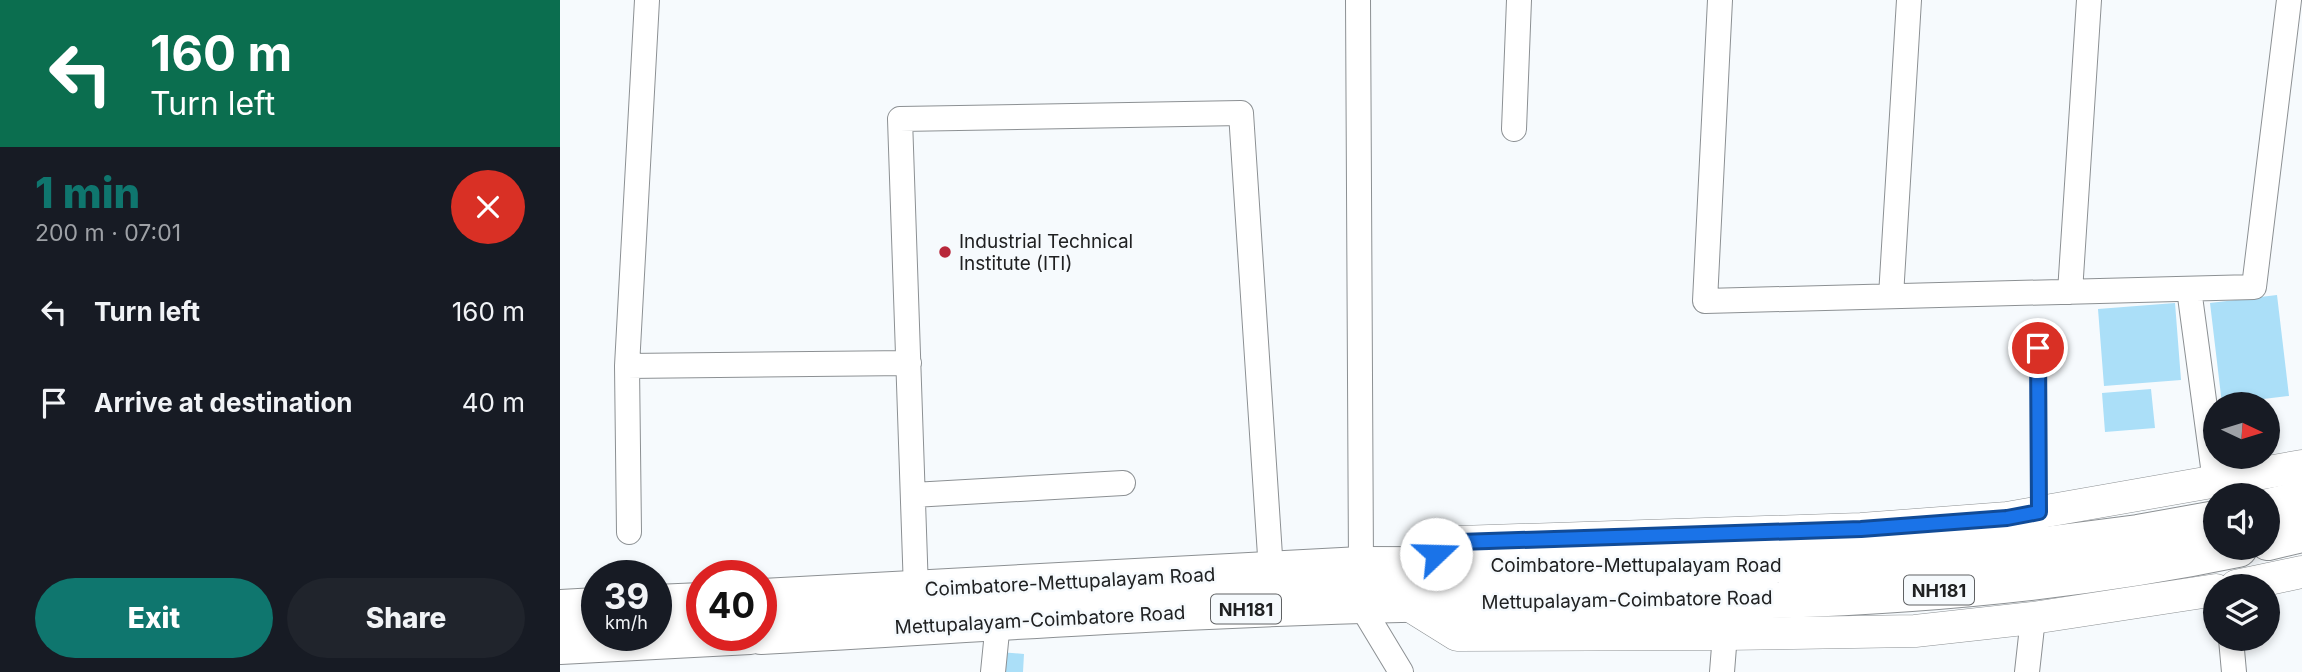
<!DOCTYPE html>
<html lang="en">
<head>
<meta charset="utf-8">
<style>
  :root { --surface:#171b24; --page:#20242c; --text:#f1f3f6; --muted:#9ea1a6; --accent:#0f766e }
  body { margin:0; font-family:Inter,sans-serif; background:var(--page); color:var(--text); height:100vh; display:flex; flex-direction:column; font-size:26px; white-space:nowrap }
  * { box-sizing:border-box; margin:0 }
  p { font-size:23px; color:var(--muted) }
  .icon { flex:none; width:38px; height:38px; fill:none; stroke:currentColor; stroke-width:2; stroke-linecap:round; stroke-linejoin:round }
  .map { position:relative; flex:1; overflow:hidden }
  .details { display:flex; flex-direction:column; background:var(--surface); width:560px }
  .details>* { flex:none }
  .guide { background:#0b6e4f; color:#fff; overflow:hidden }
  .needle { width:46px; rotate:94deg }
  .buttons { position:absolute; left:1643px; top:392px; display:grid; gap:14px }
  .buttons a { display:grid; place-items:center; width:77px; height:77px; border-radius:50%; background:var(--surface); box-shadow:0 4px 10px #0003; font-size:35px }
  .speed { position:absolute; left:21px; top:560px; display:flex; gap:14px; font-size:35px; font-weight:700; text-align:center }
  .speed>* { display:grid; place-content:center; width:91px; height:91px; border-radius:50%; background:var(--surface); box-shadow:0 4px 10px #0003; line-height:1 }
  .speed small { font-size:18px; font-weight:400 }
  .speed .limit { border:10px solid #d22; background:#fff; color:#111 }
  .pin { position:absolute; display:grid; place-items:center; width:60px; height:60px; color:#fff; margin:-30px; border:4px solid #fff; border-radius:50%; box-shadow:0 2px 7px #0007 }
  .me { position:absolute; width:77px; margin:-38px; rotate:69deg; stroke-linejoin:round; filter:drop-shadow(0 0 5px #0008) }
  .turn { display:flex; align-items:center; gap:24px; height:147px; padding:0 35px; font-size:32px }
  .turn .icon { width:91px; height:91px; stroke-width:2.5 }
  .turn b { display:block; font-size:49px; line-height:60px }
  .round { display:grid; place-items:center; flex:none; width:74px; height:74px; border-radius:37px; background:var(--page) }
  .summary { display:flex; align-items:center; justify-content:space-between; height:119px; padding:0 35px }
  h1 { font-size:42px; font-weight:800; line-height:52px; color:var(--accent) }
  .primary-button { display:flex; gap:14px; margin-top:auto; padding:14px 35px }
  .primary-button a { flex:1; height:80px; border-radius:42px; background:var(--accent); color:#fff; font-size:28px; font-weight:800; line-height:80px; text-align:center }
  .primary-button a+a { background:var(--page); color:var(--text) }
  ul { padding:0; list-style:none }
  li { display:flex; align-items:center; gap:21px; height:91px; padding:0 35px }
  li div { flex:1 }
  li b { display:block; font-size:26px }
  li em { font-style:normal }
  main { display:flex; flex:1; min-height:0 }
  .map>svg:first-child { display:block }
</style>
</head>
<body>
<main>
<section class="details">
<div class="guide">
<div class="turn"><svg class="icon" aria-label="left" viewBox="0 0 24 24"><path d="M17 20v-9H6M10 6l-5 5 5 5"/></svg><div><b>160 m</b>Turn left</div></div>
</div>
<div class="summary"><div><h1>1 min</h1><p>200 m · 07:01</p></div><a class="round" style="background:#d93025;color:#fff"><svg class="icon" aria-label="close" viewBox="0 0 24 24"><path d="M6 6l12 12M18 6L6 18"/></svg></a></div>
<ul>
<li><svg class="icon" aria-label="left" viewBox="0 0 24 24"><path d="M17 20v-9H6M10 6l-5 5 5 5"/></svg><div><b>Turn left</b></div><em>160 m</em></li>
<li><svg class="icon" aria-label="arrive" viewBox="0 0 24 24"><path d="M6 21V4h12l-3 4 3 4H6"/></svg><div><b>Arrive at destination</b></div><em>40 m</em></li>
</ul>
<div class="primary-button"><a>Exit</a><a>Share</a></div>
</section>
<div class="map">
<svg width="1742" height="672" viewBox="0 0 1742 672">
  <rect width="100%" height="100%" fill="#f6fafd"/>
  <path fill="#abdff8" d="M1717 295 1729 396 1662 404 1650 303Z
    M1615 303 1621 380 1544 386 1538 309Z
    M1591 389 1595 428 1545 432 1542 393Z
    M440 652 464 654 463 672H438Z"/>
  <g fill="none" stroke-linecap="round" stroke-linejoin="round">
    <defs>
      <path id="service" d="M1478 348 1479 512"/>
      <path id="minor" d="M798 0 801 566
        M1160 0 1145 301 1694 287 1729 0
        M954 129 959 0
        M1629 289 1655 482
        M1510 292 1529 0
        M1331 296 1349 0
        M67 366 349 363
        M353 495 563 483
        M69 532 67 366 87 0
        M356 590 340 119 681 113 711 571
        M800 604 841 672
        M1671 639 1674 672
        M433 672 438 622
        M1162 672 1165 634
        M1467 672 1473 618"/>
      <path id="tertiary" d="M853 566 899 542 1301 529 1447 518 1742 466
        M1676 586 1742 572
        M844 602 897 635 1165 634 1355 631 1473 618 1656 590"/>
      <path id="trunk" d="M1708 508 1742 500
        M1708 541 1742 533
        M201 598 801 566 1171 567 1485 546 1578 534 1656 520
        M96 604 142 602
        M0 609 37 607
        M201 635C414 623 627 608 841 603 950 600 1059 602 1168 600 1340 597 1510 583 1678 548
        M0 645 190 635"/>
    </defs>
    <use href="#service" stroke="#8c9093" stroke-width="14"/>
    <use href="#minor" stroke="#8c9093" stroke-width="26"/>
    <use href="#tertiary" stroke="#8c9093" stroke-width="33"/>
    <use href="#trunk" stroke="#8c9093" stroke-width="40"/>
    <use href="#service" stroke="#fff" stroke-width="12"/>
    <use href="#minor" stroke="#fff" stroke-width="24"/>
    <use href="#tertiary" stroke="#fff" stroke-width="32"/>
    <use href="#trunk" stroke="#fff" stroke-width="38"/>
  </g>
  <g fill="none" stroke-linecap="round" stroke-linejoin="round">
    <defs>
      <path id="route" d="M876 554 899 542 1301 529 1447 518 1479 512 1478 348"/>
    </defs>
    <use href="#route" stroke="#114b97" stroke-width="18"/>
    <use href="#route" stroke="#1a73e8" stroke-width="12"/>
  </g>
  <circle fill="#b8273a" stroke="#f6fafd" stroke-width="2.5" cx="385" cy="252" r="7"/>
  <g text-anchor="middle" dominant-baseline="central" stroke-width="5" stroke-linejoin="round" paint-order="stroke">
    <g fill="#f6fafd" stroke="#606264" stroke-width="2">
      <rect x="1344" y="575.5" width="70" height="29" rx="5"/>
      <rect x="651" y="594.5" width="70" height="29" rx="5"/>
    </g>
    <g font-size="18" font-weight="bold" fill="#202122">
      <text x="1379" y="590">NH181</text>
      <text x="686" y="609">NH181</text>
    </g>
    <g font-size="19" fill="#202122" stroke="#f6fafd" text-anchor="start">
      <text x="399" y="241">Industrial Technical<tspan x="399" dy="22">Institute (ITI)</tspan></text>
    </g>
    <g font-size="19" fill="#202122" stroke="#f6fafd">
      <text x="1076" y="565">Coimbatore-Mettupalayam Road</text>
      <text transform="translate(510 582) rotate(-3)">Coimbatore-Mettupalayam Road</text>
      <text transform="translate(1067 600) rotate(-1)">Mettupalayam-Coimbatore Road</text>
      <text transform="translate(480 620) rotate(-3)">Mettupalayam-Coimbatore Road</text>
    </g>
  </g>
</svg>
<div class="buttons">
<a><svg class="needle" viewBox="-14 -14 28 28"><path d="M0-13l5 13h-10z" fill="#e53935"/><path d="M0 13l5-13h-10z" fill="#9ea1a6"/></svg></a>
<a><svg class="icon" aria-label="sound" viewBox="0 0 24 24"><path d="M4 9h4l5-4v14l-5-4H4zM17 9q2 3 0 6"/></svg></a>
<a><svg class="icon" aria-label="layers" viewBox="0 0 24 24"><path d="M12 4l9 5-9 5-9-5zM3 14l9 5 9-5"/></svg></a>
</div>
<div class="speed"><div>39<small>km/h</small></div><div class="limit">40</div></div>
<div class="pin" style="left:1478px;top:348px;background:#d93025"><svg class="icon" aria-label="arrive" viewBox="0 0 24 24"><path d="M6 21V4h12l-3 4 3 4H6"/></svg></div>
<svg class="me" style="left:876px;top:554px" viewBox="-20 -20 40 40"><circle r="19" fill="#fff"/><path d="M0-13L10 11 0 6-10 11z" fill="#1a73e8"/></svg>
</div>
</main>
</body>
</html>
